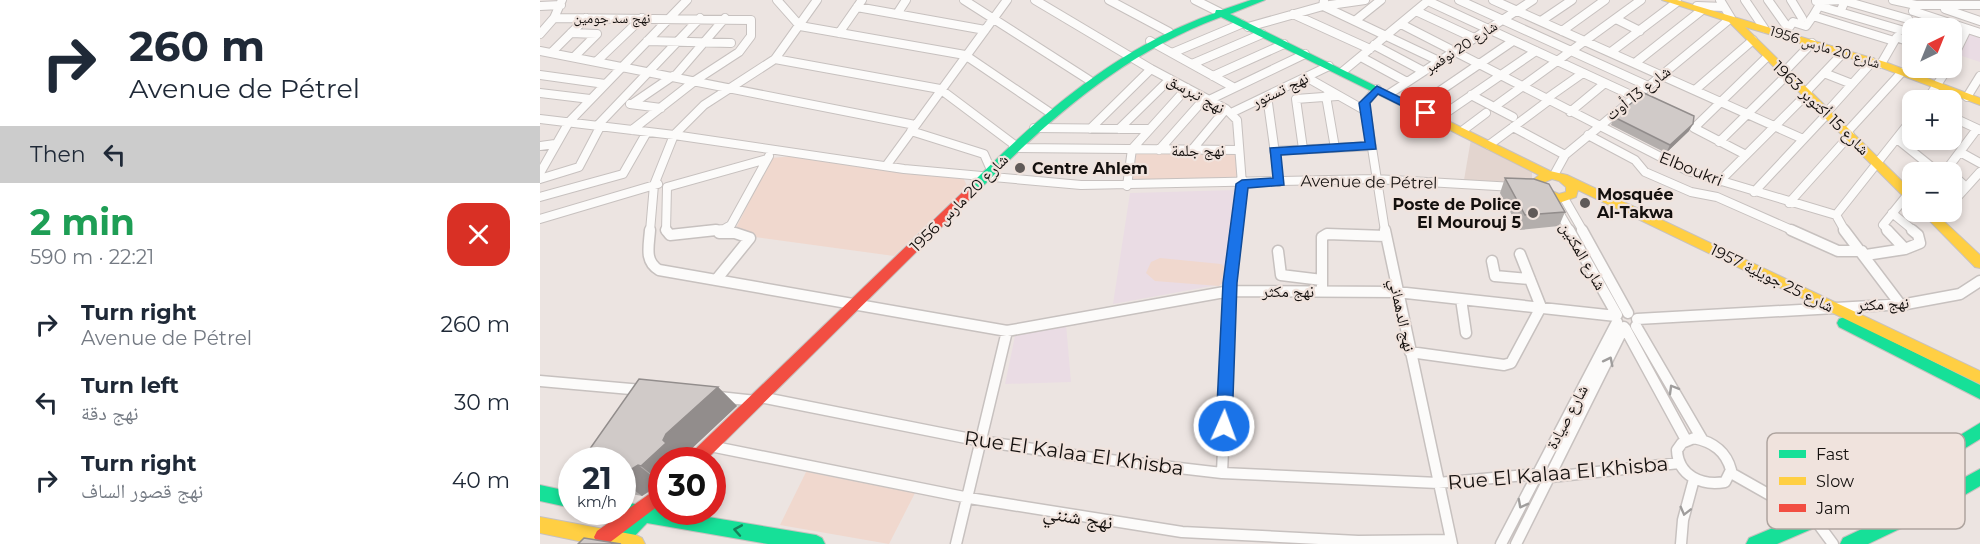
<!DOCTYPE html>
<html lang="en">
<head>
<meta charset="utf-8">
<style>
  :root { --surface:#fff; --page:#f6f6f7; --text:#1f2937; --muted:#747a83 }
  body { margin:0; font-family:Montserrat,"Noto Naskh Arabic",sans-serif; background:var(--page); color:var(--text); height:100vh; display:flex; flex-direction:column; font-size:22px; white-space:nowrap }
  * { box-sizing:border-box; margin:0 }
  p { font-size:20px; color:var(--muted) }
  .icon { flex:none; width:33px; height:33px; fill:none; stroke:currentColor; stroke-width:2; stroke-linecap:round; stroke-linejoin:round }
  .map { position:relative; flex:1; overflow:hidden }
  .panel { display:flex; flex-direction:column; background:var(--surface); width:540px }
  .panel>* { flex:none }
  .top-card { background:#fff; color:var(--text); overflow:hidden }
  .needle { width:39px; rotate:43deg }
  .tools { position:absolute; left:1362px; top:18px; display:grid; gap:12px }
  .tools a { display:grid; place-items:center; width:60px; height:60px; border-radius:12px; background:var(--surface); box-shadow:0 3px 9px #0003; font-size:30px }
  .speed { position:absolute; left:18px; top:447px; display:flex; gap:12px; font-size:30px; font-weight:700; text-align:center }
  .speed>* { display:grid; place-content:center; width:78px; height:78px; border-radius:50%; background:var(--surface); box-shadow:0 3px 9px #0003; line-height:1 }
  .speed small { font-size:15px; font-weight:400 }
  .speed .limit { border:9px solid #d22; background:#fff; color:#111 }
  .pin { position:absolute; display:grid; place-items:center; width:51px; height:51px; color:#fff; margin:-26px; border-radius:12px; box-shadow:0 3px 9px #0006 }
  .me { position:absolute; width:66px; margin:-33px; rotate:2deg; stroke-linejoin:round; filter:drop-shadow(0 0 4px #0008) }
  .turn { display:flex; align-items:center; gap:21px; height:126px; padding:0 30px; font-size:27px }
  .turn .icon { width:78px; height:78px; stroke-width:2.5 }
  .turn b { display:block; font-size:42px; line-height:51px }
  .then { display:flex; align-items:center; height:57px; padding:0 30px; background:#0003; gap:12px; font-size:22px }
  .round { display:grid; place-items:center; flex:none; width:63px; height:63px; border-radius:18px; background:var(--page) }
  .overview { display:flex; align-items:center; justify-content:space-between; height:102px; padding:0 30px }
  h1 { font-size:36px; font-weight:700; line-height:45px; color:#1e9e55 }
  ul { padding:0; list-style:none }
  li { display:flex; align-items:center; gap:18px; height:78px; padding:0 30px }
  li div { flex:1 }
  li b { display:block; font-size:22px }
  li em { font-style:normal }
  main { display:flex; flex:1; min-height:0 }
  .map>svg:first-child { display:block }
</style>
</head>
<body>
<main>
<section class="panel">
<div class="top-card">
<div class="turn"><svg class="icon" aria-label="right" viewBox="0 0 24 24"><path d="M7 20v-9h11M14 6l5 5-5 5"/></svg><div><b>260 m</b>Avenue de Pétrel</div></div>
<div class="then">Then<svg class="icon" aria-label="left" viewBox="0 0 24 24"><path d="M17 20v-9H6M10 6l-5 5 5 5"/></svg></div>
</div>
<div class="overview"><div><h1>2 min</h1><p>590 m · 22:21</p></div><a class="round" style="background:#d93025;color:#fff"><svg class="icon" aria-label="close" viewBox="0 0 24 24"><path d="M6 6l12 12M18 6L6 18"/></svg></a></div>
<ul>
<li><svg class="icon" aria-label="right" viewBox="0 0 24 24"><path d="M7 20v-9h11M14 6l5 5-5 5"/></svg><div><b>Turn right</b><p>Avenue de Pétrel</p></div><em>260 m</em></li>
<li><svg class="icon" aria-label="left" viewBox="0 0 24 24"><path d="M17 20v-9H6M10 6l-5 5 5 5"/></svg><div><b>Turn left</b><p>نهج دقة</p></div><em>30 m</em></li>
<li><svg class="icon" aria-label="right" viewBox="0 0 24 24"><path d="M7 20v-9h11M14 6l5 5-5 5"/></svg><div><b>Turn right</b><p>نهج قصور الساف</p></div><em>40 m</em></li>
</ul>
</section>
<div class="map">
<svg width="1440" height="544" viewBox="0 0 1440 544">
  <rect width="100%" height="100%" fill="#ece4e1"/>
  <path fill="#e3d5cf" d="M931 139 992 170V183L924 180Z"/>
  <path fill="#eadce4" d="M1428 30 1440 34V62L1416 54Z
    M697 190 688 283 573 304 590 193Z
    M526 324 531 382 465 384 475 336Z"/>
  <path fill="#f0d8ce" d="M597 150 699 152 701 175 688 179 592 181Z
    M254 156 423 177 427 186 354 256 193 234 231 158Z
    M620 258 681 264 686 268 685 281 679 286 615 281 606 273 611 262Z
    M266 472H267L375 493 349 544 240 525Z"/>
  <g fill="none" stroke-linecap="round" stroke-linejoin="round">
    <defs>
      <path id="street-far1" d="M237 0 260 26 425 55 509 112
        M424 0 549 80
        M495 0 611 69 686 109 697 120 702 184 696 231
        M569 0 629 32
        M655 0 679 12
        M784 0 783 6 899 61
        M919 0 1108 86
        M953 0 1263 139
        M1205 0 1224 28
        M1228 0 1248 28
        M1251 0 1262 18
        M1353 0 1376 5H1440
        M888 1 1093 96
        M1276 1 1305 0
        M0 6 21 5
        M1157 6 1184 7
        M317 7 445 30
        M1405 9 1440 21
        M876 11 934 38
        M1373 11 1440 33
        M1300 12 1305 1 1368 19
        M357 14 366 0
        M753 14 830 49
        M1273 16 1279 6 1361 30
        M14 18 211 20V36L199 52 156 80 92 130
        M1076 19 1100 31
        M816 20 841 0
        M1001 21 1032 0
        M861 24 1148 171 1296 215
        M708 27 783 6 825 0
        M1022 31 1065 0
        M31 33 57 34 34 57
        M299 33 322 0
        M0 34 14 18 22 0
        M1244 34 1253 22 1266 26 1273 16 1354 41
        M1357 37 1372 43
        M107 41 191 43
        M610 41 693 87
        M834 45 883 71
        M0 51 375 125
        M1071 52 1137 2
        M11 53 46 18
        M632 53 701 24
        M821 57 867 82
        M235 59 400 89 476 146
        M1412 60 1427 29
        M57 61 102 18
        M1095 63 1162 10
        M652 64 722 34
        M1341 64 1356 38
        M1245 71 1272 43
        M802 72 889 0
        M1284 73 1312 84
        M0 75 65 84
        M135 76 185 18
        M673 76 744 44
        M766 77 826 111
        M837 89 825 103 845 231
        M1155 90 1213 40
        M1266 92 1303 53
        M0 93 50 99
        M849 94 993 0
        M931 95 973 117
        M727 96 739 182
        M786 96 795 148
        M1427 97 1440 76
        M1006 99 1043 73
        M669 100 765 54
        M1387 100 1408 68
        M1410 100 1413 97
        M90 104 121 108
        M92 104 133 76
        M954 107 1101 0
        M875 108 973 41
        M1030 112 1065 83
        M1287 112 1332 62
        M691 113 789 66
        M1412 117 1440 130
        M0 119 134 135 364 169 541 185 835 179 974 187
        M897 119 996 51
        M57 126 160 18
        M973 127 1025 155
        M494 128 609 129
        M550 129 611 69
        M579 129 630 79
        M371 131 444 154 451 170
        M922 131 946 113
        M1307 132 1362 72
        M1048 135 1095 160 1105 172 1151 192 1177 197 1254 231
        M1357 139 1398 172
        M1179 142 1248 74
        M949 145 1008 101
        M0 146 15 144
        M473 148 699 150
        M763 149 756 99 797 96
        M619 150 665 98
        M651 151 686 109
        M734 151 832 146
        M1420 152 1440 163
        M1206 155 1154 128 1228 56
        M346 166 467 0
        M1409 172 1407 169 1437 129
        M0 173 29 122 147 0
        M1412 174 1426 187
        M1014 175 1025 155 1191 18 1180 0
        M0 179 39 167 60 127
        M1179 182 1268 93
        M1412 184 1422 192
        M587 186 592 149 647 88
        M1214 192 1288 113
        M0 197 83 174 107 132
        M1024 198 1043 231
        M1249 203 1310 135
        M1412 203 1440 172
        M1017 209 1030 231
        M1352 213 1374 231
        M0 219 118 184
        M1396 220 1404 212
        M110 231 114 185 134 135 164 105 235 59 277 0
        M126 231 127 187 227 159
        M163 231 184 229 191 225 229 156
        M1305 231 1296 215 1372 119
        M1349 231 1343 225 1368 194"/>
      <path id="street" d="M110 230C109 246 104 261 119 270L467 331 690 291 857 292 1076 316
        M126 230 130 235 176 230
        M845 230 912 544
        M1029 230 1077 315
        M1042 230 1088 313
        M1251 230 1298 251H1322
        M1304 230 1360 304
        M1347 230 1365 249
        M738 251 741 275 782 280
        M1326 255 1365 249 1380 243 1378 235 1372 230
        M952 261 955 276 990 279
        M176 280 210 238 195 233H179
        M782 292V237L787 234 846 236
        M921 299 926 333
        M1097 319 1366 304 1420 294 1440 281
        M1096 326 1162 439
        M1085 328 1146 440
        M870 352 964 365 971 363 1001 307 980 254
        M0 381 102 390
        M179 397 216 401
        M220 397 441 441 553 458 682 473 898 483 998 474 1011 477 1139 463
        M1154 438C1173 442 1186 451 1191 470L1185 482C1162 486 1138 476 1137 450L1142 443Z
        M170 446 429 498 642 532 818 541 911 540
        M682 473 690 283 696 230
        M1191 473 1276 521 1293 544
        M416 544 467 331
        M961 544 1077 322
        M976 544 1084 327
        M1141 544 1143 520 1154 479"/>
      <path id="fast" d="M711 0H725L690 14 898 117 896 119H888L681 17C583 53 508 120 436 193H428L426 190 428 187C500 115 576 48 675 13L676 10H682Z
        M1304 317 1440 385V399L1299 327 1297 323 1299 319Z
        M1440 423V439L1365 485 1309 513 1237 544H1206L1209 538 1325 489 1381 459Z
        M1440 469V486L1397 511 1328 544H1300L1303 538 1385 499Z
        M0 485 32 492V508L0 501Z
        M82 502 101 505 108 502 114 504 116 508 122 509V512H138L276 535 282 538 285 544H228L107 523 87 544H71L72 535 87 519 76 516 74 512H82Z"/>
      <path id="slow" d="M1122 0H1137L1345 62 1440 98V105L1337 66 1205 27 1372 191V202L1368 201 1189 22Z
        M892 113 1010 171 1027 175 1440 371V384L1038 190 1036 197 1019 203 997 194 993 180 999 175 888 119V115ZM1012 179 1019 181 1026 187V192L1019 194 1007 189 1005 182Z
        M1381 212H1394L1440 255V268L1435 267Z
        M0 517 96 535 102 538 105 544H53L0 533Z"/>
      <path id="jam" d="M432 186 438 190 436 193 166 460H147L149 455 428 187Z
        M122 485V503L69 543H57L54 537 57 531Z"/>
    </defs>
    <use href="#street-far1" stroke="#c7c1bf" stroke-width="10"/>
    <use href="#street" stroke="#c7c1bf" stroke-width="13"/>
    <use href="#fast" stroke="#c7c1bf" stroke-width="2"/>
    <use href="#slow" stroke="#c7c1bf" stroke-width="2"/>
    <use href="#jam" stroke="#c7c1bf" stroke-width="2"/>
    <use href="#street-far1" stroke="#fcfbfa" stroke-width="8"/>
    <use href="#street" stroke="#fcfbfa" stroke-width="10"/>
    <use href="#fast" fill="#16e098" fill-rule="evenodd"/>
    <use href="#slow" fill="#ffcf43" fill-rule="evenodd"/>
    <use href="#jam" fill="#f24e42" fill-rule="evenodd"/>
  </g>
  <path fill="#b3aeac" d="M1074 117 1149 131 1126 153 1071 125Z
    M965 178 1025 212 1019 226 980 230 960 193Z
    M178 387 197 406 147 453 145 459 122 460V484L102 496 82 492V460Z"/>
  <path fill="#928d8c" d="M1153 124 1149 131 1126 153 1130 145Z
    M178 387 197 406 147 453 145 459 146 460H122V483L101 466 123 440 126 434Z
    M98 465 121 483 102 496 82 481V475Z"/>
  <path fill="#d0cac8" stroke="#928d8c" stroke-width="1.5" d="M1104 93 1154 116 1153 124 1130 145 1074 117Z
    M965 178 994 179 1009 184 1025 212 985 215Z
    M99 379 178 387 126 434 123 440 126 443 101 466 98 465 82 475V460H42Z
    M44 538 81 544H38Z"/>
  <defs><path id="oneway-chevron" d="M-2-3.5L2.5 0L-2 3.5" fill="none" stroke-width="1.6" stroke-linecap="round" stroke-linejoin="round" transform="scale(1.5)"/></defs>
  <g stroke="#9f9d9c">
    <use href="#oneway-chevron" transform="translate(1069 361) rotate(-63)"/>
    <use href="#oneway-chevron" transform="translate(1133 389) rotate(-120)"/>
    <use href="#oneway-chevron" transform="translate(982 504) rotate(118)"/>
    <use href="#oneway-chevron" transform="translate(1145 511) rotate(104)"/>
  </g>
  <use stroke="#15825a" href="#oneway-chevron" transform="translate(198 530) rotate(-170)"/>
  <path fill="#1a73e8" stroke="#114b97" stroke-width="1.5" d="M837 86 892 113 882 116 838 94 830 103 836 149 741 155 744 185 708 188 697 283 692 426 690 431 684 433 679 431 676 426 683 283 696 184 702 180 733 178 730 148 825 142 819 103Z"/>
  <g fill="#605a58" stroke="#f0e3dd" stroke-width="2">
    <circle cx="480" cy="168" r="6"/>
    <circle cx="1045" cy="203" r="6"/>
    <circle cx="993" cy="213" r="6"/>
  </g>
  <g text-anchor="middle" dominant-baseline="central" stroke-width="4.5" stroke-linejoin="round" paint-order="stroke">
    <g font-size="14" fill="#14100e" stroke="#f0e3dd">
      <text x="72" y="18">نهج سد جومين</text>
      <text transform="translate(921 47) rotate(-33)">شارع 20 نوفمبر</text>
      <text transform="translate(1285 47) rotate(17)">شارع 20 مارس 1956</text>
    </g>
    <g font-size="16" fill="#14100e" stroke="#f0e3dd">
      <text transform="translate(740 90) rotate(-26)">نهج تستور</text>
      <text transform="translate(1098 93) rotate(-38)">شارع 13 أوت</text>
      <text transform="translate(656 94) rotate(29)">نهج تبرسق</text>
      <text transform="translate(1281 108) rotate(44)">شارع 15 أكتوبر 1963</text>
      <text x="658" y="150">نهج جلمة</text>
      <text transform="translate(1151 169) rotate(22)">Elboukri</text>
      <text transform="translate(829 182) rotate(1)">Avenue de Pétrel</text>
      <text transform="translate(419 203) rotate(-45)">شارع 20 مارس 1956</text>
      <text transform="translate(1043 256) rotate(60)">شارع المكنين</text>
      <text transform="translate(1232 278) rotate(26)">شارع 25 جويلية 1957</text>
      <text x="748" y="291">نهج مكثر</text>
      <text transform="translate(1343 304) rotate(-3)">نهج مكثر</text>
      <text transform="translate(862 315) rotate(78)">نهج الدهماني</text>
      <text transform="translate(1027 417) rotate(-62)">شارع صيادة</text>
    </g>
    <g font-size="16" font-weight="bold" fill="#14100e" stroke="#f0e3dd" text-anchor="start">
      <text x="492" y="168">Centre Ahlem</text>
      <text x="1057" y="194">Mosquée<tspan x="1057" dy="18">Al-Takwa</tspan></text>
      <text x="981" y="204" text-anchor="end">Poste de Police<tspan x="981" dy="18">El Mourouj 5</tspan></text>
    </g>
    <g font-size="20" fill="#14100e" stroke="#f0e3dd">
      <text transform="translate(534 453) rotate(8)">Rue El Kalaa El Khisba</text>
      <text transform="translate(1018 473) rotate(-5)">Rue El Kalaa El Khisba</text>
      <text transform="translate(538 517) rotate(9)">نهج شنني</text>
    </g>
  </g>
  <rect x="1227" y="433" width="198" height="96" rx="9" fill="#f0e3dd" stroke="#aea49f" stroke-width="1.5"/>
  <rect x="1239" y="450" width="27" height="8" fill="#16e098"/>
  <rect x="1239" y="477" width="27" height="8" fill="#ffcf43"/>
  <rect x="1239" y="504" width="27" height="8" fill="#f24e42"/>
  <g font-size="16" fill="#14100e">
    <text x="1276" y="460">Fast</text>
    <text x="1276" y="487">Slow</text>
    <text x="1276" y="514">Jam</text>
  </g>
</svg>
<div class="tools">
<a><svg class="needle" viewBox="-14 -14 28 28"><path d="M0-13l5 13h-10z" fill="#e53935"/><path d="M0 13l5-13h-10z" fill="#747a83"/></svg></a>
<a>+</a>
<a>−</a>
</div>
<div class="speed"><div>21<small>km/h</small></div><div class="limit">30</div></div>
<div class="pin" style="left:886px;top:113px;background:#d93025"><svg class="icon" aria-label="arrive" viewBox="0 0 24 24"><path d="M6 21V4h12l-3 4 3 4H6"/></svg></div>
<svg class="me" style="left:684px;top:426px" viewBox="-20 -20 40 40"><circle r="17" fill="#1a73e8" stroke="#fff" stroke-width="3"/><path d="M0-11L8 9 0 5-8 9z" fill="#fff"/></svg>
</div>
</main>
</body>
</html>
